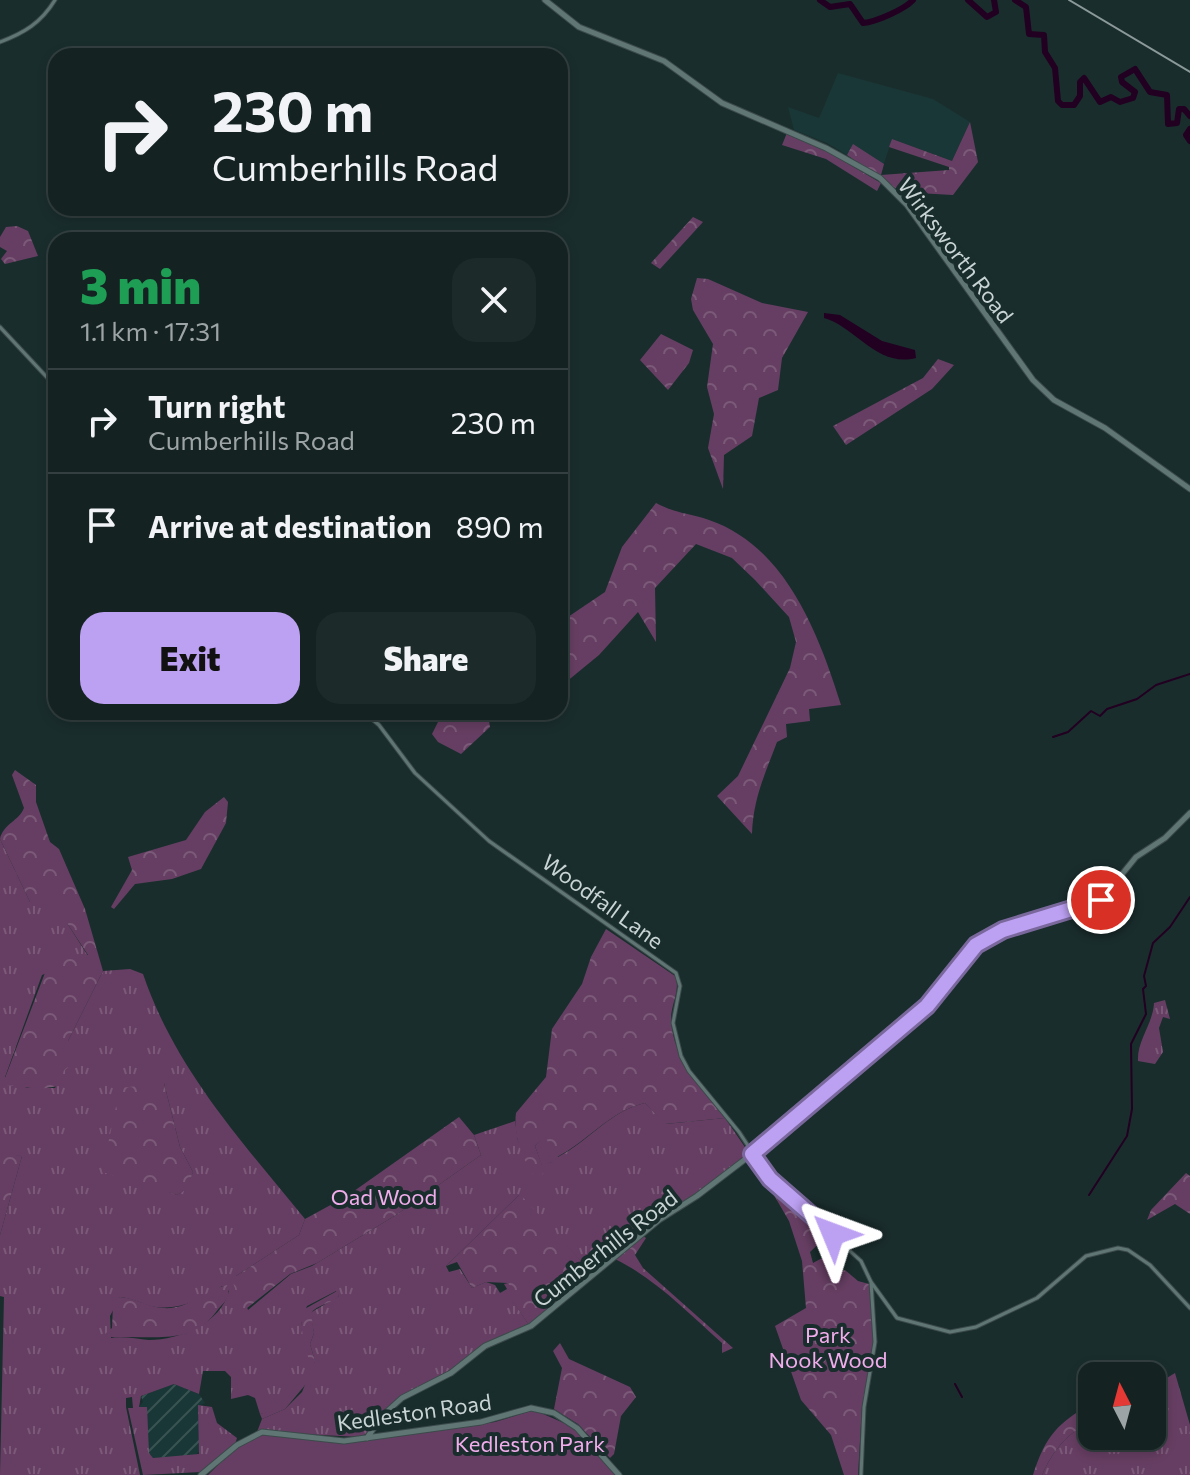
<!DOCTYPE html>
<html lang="en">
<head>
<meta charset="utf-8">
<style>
  :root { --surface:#142222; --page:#1d2a2a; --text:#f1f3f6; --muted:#9da4a5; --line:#333f40; --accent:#bca0f2 }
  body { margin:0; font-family:Commissioner,sans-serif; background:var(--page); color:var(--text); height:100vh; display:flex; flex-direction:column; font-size:30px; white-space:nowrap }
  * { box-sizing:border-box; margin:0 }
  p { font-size:26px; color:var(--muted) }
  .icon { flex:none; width:44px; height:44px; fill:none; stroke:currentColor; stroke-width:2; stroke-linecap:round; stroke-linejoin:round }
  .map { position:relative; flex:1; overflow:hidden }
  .details { position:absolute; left:48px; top:232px; width:520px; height:488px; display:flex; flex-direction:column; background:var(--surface); border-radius:24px; box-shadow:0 4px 12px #0003,0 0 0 2px var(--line) }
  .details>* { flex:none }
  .top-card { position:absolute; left:48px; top:48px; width:520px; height:168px; border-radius:24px; box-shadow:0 4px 12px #0003,0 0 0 2px var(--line); background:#142222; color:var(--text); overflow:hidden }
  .needle { width:52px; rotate:354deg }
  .fabs { position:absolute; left:1078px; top:1362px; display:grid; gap:16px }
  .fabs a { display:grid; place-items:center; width:88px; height:88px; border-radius:16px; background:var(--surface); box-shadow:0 4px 12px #0003,0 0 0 2px var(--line); font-size:40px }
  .pin { position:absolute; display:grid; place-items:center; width:68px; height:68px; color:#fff; margin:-34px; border:4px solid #fff; border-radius:50%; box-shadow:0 2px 8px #0007 }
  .me { position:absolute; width:88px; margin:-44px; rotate:314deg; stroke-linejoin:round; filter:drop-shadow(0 0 6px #0008) }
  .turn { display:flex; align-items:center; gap:28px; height:168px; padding:0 32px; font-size:36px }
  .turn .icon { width:104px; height:104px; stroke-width:2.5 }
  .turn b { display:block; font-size:56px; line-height:68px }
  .round { display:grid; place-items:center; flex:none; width:84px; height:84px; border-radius:24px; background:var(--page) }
  .summary { display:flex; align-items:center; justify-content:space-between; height:136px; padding:0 32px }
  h1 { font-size:48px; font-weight:800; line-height:60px; color:#1e9e55 }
  .primary-button { display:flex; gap:16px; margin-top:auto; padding:16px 32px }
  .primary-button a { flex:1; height:92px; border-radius:24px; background:var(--accent); color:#111; font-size:32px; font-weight:800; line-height:92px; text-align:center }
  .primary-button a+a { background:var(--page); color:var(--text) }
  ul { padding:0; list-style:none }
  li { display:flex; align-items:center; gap:24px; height:104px; padding:0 32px; border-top:2px solid var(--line) }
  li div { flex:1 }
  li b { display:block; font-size:30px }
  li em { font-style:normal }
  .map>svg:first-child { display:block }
</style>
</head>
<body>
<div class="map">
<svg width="1190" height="1475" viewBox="0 0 1190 1475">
  <defs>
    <pattern id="industrial-furrows" width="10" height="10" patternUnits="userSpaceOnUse" patternTransform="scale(2)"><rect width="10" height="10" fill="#193736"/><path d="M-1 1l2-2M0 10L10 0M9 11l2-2" fill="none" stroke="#395352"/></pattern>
    <pattern id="grass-tufts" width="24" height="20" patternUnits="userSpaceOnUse" patternTransform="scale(2)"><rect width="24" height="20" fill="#663e63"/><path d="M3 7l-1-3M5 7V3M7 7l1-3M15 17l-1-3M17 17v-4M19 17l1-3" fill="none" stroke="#7b5978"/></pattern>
    <pattern id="forest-crowns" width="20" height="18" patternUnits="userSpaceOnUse" patternTransform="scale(2)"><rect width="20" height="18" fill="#663e63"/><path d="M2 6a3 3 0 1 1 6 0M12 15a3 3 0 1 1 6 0" fill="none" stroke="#7b5978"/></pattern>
  </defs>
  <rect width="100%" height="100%" fill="#1a2d2d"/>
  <path fill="#193736" d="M838 73 933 99 970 122 952 161 892 139 880 175 827 143 794 130 788 107 819 118Z"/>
  <path fill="url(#industrial-furrows)" d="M174 1384 199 1394 205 1403 198 1406 200 1451 194 1456 153 1458 149 1453 139 1407 143 1402 141 1396Z"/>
  <path fill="url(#grass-tufts)" fill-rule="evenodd" d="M0 839 30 902 67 901V923L88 956 42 975 5 1077 27 1088H55L65 1070 68 1041 103 971 130 969 143 974C175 1069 243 1143 305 1219L299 1235 236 1276 248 1310 291 1274 312 1266 396 1215 481 1155 474 1135 515 1121 518 1141 536 1177 552 1162 542 1166 535 1146 545 1136 558 1157C589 1141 610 1111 645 1103L666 1124 725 1118 749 1153 704 1190 663 1216 593 1274 519 1195 446 1266 449 1272 460 1269 472 1288 486 1282 495 1285 500 1293 507 1289 504 1284 508 1283 514 1293 509 1295 529 1325 411 1392 362 1437 257 1432 262 1419 285 1409 302 1392 315 1361 310 1344 314 1333 310 1313 339 1296 336 1291 307 1306 301 1322 311 1363C302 1385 285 1411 260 1414L255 1398 248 1395 231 1399V1377L225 1371H203L199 1394 174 1384 141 1396 139 1407H147L149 1453 153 1458 199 1454 198 1405 212 1407 217 1423 237 1438 235 1444 201 1472 143 1475 128 1408H133L132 1397 126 1398V1407L140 1475H0L4 1297 0 1296V1235L22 1156 0 1155ZM164 1083 180 1147 193 1172 186 1189 177 1195 141 1182ZM222 1286 229 1291C221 1323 180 1340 149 1340 136 1339 125 1336 111 1338L110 1316 120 1297C131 1298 140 1303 151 1306 176 1312 201 1300 222 1286Z
    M1165 1000 1170 1019 1163 1017 1159 1028 1163 1052 1155 1064 1138 1061C1137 1040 1153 1024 1154 1003Z
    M1175 1373 1190 1425V1475H1042C1053 1451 1067 1432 1092 1422V1436H1152V1387Z"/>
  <path fill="url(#forest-crowns)" d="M970 122 978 162 953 195 901 192 847 155 853 144 884 164 881 175 949 170V167L889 147 892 139 952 161Z
    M787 133 816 145 881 183 877 191 826 159 782 145Z
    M693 217 703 222 660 269 651 263Z
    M17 226 28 231 38 256 5 264 1 259 7 251 0 247V237L6 227Z
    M697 278 708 279 762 303 808 312 782 358 778 390 759 398 752 436 724 455 723 489 708 448 714 414 707 387 713 344 693 310 691 299Z
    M661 334 693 350 689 363 668 390 640 360Z
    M938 359 954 365 932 389 846 445 833 426 923 378Z
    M656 503C677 514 689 513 709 520 786 546 819 635 841 705L809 709 810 721 786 724 787 737 777 742C765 774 753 799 752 834L717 796 738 776 790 668 796 642 789 617 755 580 732 558 696 544 655 588 656 642 638 612 599 655 560 687 563 707 560 708V627L562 621 605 592 622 547Z
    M443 712H477L489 721 490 727 461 754 438 742 432 734Z
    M15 770 36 785V802L50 842 59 849 85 909 103 971 68 1041 74 1053 72 1064 65 1070 66 1085 39 1089 6 1085 5 1078 51 957 88 955 67 923 62 907 67 902H30L0 839C3 824 19 821 24 808L12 775Z
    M224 797 228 802 226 823 201 869 172 879 135 884 114 909 111 907 132 870 128 857 186 840 205 812Z
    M606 929 675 976C681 989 671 1004 671 1019 673 1060 701 1088 725 1118L665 1124 645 1103C610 1111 588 1141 557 1157L545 1137 535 1146 542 1165 552 1162 553 1167 536 1178C522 1160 513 1135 516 1113L546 1077 552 1029 582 984 591 957Z
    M164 1083 180 1147 193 1172 187 1189 177 1195 102 1172 120 1088Z
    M459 1117 474 1135 481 1155 396 1215 317 1263 290 1274 242 1312 233 1282 236 1276 299 1235 305 1219 347 1196Z
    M9 1154 22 1156 0 1235V1155Z
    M1186 1173 1190 1176V1214L1175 1204 1147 1220 1151 1210Z
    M772 1183 830 1233 810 1252 813 1263 831 1253 839 1272 845 1270 858 1281 869 1284 874 1342 862 1406 858 1475H844L831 1435 801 1400 775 1326 806 1308 802 1261 789 1221 771 1190Z
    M520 1194 593 1274 529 1325 509 1296 506 1297 507 1292 513 1293 508 1283 486 1282 472 1288 457 1262 446 1266Z
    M643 1236 646 1238 635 1255 643 1268 733 1348 722 1353V1343C688 1313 656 1279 615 1259Z
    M227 1285C232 1299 223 1302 216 1312 192 1344 157 1336 123 1337 115 1337 113 1339 105 1334L112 1328 113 1305 120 1297C135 1298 148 1307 163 1308 188 1310 206 1290 227 1285Z
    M337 1291 339 1296C330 1304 317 1305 311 1313L314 1333 310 1344 315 1361 311 1378 285 1409 262 1419 260 1414C285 1408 301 1386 310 1363 305 1347 300 1328 301 1311Z
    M560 1343 569 1359 630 1387 636 1397 621 1416 614 1454 610 1458 578 1424 554 1409 562 1368 553 1351Z
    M1092 1403V1422C1067 1432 1053 1451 1042 1475H1033C1046 1435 1057 1424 1092 1403Z"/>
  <path fill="#663e63" d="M534 1410 573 1427 615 1475H208L232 1451 261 1434 357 1441 495 1422Z"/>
  <path fill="#220021" d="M824 313 840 315 882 341 915 350 916 358C877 368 856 327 824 318Z"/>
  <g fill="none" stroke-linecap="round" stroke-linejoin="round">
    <path stroke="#220021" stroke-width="2" d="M1053 737 1068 732 1091 711 1100 716 1107 709 1137 699 1156 685 1190 674
      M1089 1195 1127 1136 1132 1109 1131 1044 1146 1014 1143 989 1146 986 1144 976 1153 943 1170 927 1190 897
      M955 1384 962 1397"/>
    <path stroke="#220021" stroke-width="6" d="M820 0 830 7 850 4 863 23C876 22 905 9 913 0
      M968 0 987 17 996 12 994 0
      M1015 0 1026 7 1029 34 1044 35 1045 52 1055 68 1058 101 1062 105H1074L1080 96V82L1084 78 1100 102 1111 97 1120 102 1133 98 1135 92 1122 82 1121 77 1135 69 1150 92 1167 95 1168 124 1177 123 1179 109H1184L1190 116
      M1190 129 1186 135 1190 141"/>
    <defs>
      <path id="street" d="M0 42C24 33 41 23 55 0
        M0 327 56 387
        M364 712 379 725 415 773 489 841 676 973 680 986 673 1023 681 1056 689 1071 739 1132 770 1179 861 1261 871 1282 897 1318 950 1332 976 1327 1037 1298 1086 1256 1118 1248 1128 1250 1150 1265 1190 1308
        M861 1475 864 1407 875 1342 871 1282"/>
      <path id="secondary" d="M545 0 579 27 664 61 722 103 826 148 880 178 907 205 1033 380 1054 400 1105 428 1190 489
        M367 1438 382 1416 402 1398 451 1373 485 1346 531 1326 659 1220 697 1196 752 1154 927 1006 976 945 1003 930 1101 900 1136 857 1165 838 1190 813
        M201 1475 237 1445 262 1432 344 1441 481 1422 531 1408 554 1413 577 1428 619 1475"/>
    </defs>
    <use href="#street" stroke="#3b4a4a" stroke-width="5"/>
    <use href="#secondary" stroke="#3b4a4a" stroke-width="7"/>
    <use href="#street" stroke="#607675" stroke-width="3"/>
    <use href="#secondary" stroke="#607675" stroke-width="5"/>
    <path stroke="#8b9999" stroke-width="2" d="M1069 0 1190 72"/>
  </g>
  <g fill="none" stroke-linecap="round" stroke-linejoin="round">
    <defs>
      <path id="route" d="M833 1234 770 1179 752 1154 927 1006 976 945 1003 930 1101 900"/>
    </defs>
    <use href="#route" stroke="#7a689d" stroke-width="20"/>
    <use href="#route" stroke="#bca0f2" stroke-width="14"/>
  </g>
  <g text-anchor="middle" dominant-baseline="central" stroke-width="8" stroke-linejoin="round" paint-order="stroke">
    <g font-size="22" fill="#c9d4d4" stroke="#1a2d2d">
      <text transform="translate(956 250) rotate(53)">Wirksworth Road</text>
      <text transform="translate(603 901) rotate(36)">Woodfall Lane</text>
      <text transform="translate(605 1248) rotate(-38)">Cumberhills Road</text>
      <text transform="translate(414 1412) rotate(-8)">Kedleston Road</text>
    </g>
    <g font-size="22" fill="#f1adeb" stroke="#1a2d2d">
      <text x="384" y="1196">Oad Wood</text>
      <text x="828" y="1334">Park<tspan x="828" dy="25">Nook Wood</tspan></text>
      <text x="530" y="1443">Kedleston Park</text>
    </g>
  </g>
</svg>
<div class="fabs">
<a><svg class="needle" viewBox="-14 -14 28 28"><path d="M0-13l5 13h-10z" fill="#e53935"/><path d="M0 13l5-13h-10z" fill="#9da4a5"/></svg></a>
</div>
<div class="pin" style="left:1101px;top:900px;background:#d93025"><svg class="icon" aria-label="arrive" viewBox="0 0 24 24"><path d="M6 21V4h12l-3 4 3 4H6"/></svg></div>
<svg class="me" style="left:833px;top:1234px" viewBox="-20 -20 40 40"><path d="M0-17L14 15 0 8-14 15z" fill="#bca0f2" stroke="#fff" stroke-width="4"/></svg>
<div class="top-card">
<div class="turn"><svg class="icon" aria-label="right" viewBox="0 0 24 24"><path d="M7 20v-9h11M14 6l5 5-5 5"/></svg><div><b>230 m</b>Cumberhills Road</div></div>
</div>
<section class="details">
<div class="summary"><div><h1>3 min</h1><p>1.1 km · 17:31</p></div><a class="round"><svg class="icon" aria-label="close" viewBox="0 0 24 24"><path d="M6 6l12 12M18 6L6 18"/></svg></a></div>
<ul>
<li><svg class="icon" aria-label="right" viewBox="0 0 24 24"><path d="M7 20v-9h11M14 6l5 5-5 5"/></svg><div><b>Turn right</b><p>Cumberhills Road</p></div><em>230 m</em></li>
<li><svg class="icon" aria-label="arrive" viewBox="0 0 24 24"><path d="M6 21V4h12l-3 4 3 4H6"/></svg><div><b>Arrive at destination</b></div><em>890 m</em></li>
</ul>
<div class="primary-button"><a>Exit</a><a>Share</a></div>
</section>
</div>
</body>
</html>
